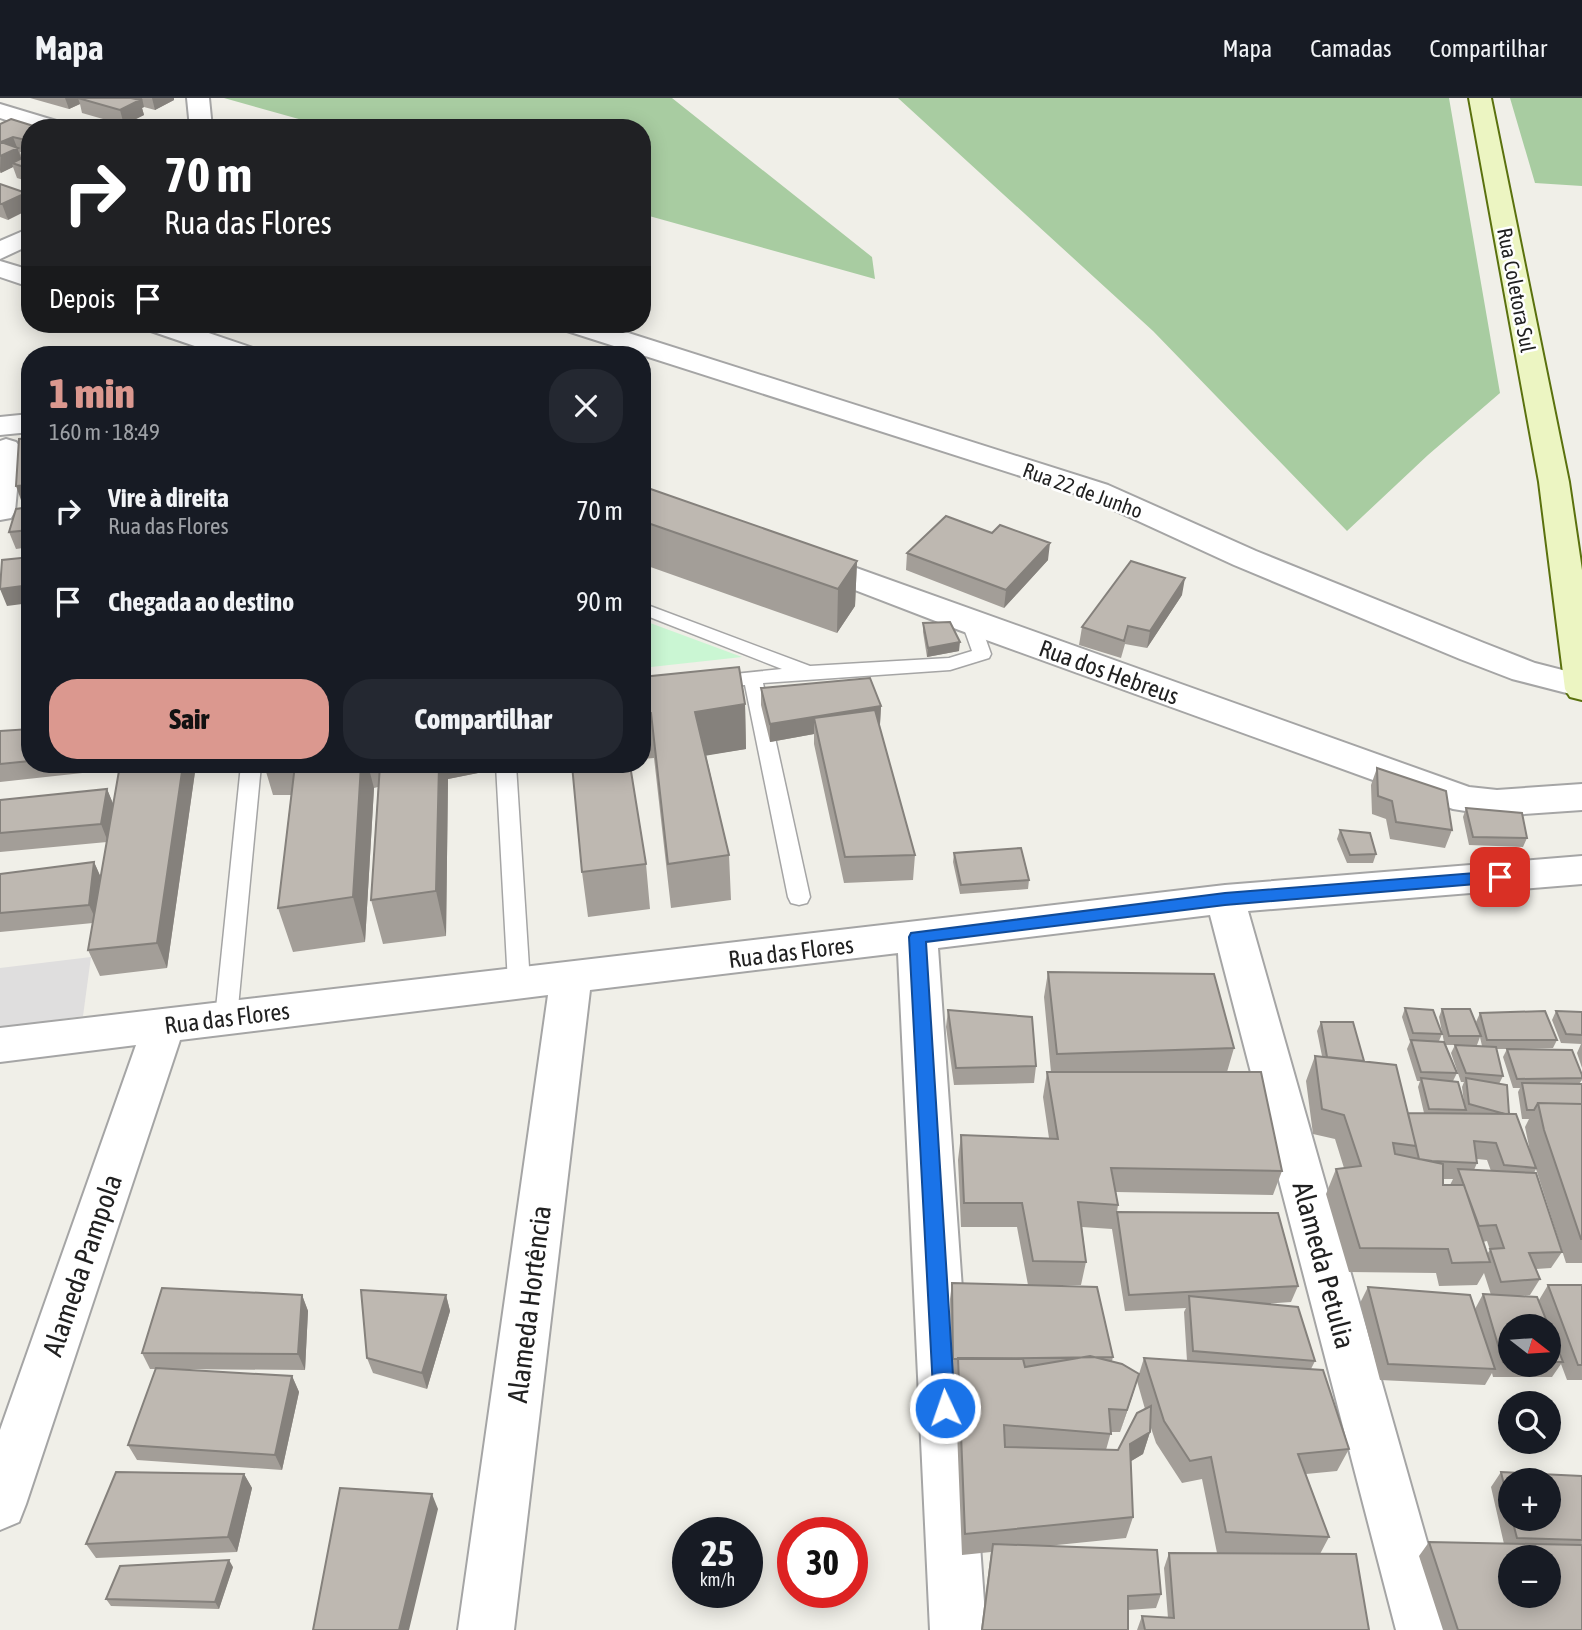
<!DOCTYPE html>
<html lang="pt">
<head>
<meta charset="utf-8">
<style>
  :root { --surface:#171b24; --page:#242831; --text:#f1f3f6; --muted:#9ea1a6; --line:#363941; --accent:#db988f }
  body { margin:0; font-family:"Asap Condensed",sans-serif; background:var(--page); color:var(--text); height:100vh; display:flex; flex-direction:column; font-size:26px; white-space:nowrap }
  * { box-sizing:border-box; margin:0 }
  p { font-size:23px; color:var(--muted) }
  .icon { flex:none; width:38px; height:38px; fill:none; stroke:currentColor; stroke-width:2; stroke-linecap:round; stroke-linejoin:round }
  .map { position:relative; flex:1; overflow:hidden }
  .details { position:absolute; left:21px; top:248px; width:630px; height:427px; display:flex; flex-direction:column; background:var(--surface); border-radius:28px; box-shadow:0 4px 18px #0003 }
  .details>* { flex:none }
  .guide { position:absolute; left:21px; top:21px; width:630px; height:214px; border-radius:28px; box-shadow:0 4px 18px #0003; background:#202124; color:#fff; overflow:hidden }
  .needle { width:46px; rotate:107deg }
  .controls { position:absolute; left:1498px; top:1216px; display:grid; gap:14px }
  .controls a { display:grid; place-items:center; width:63px; height:63px; border-radius:50%; background:var(--surface); box-shadow:0 4px 18px #0003; font-size:35px }
  .speed { position:absolute; left:672px; top:1419px; display:flex; gap:14px; font-size:35px; font-weight:700; text-align:center }
  .speed>* { display:grid; place-content:center; width:91px; height:91px; border-radius:50%; background:var(--surface); box-shadow:0 4px 18px #0003; line-height:1 }
  .speed small { font-size:18px; font-weight:400 }
  .speed .limit { border:10px solid #d22; background:#fff; color:#111 }
  .pin { position:absolute; display:grid; place-items:center; width:60px; height:60px; color:#fff; margin:-30px; border-radius:14px; box-shadow:0 4px 10px #0006 }
  .me { position:absolute; width:77px; margin:-38px; rotate:357deg; stroke-linejoin:round; filter:drop-shadow(0 0 5px #0008) }
  .turn { display:flex; align-items:center; gap:24px; height:147px; padding:0 28px; font-size:32px }
  .turn .icon { width:91px; height:91px; stroke-width:2.5 }
  .turn b { display:block; font-size:49px; line-height:60px }
  .then { display:flex; align-items:center; height:66px; padding:0 28px; background:#0003; gap:14px; font-size:26px }
  .round { display:grid; place-items:center; flex:none; width:74px; height:74px; border-radius:28px; background:var(--page) }
  .head { display:flex; align-items:center; justify-content:space-between; height:119px; padding:0 28px }
  h1 { font-size:42px; font-weight:800; line-height:52px; color:var(--accent) }
  .cta { display:flex; gap:14px; margin-top:auto; padding:14px 28px }
  .cta a { flex:1; height:80px; border-radius:28px; background:var(--accent); color:#111; font-size:28px; font-weight:800; line-height:80px; text-align:center }
  .cta a+a { background:var(--page); color:var(--text) }
  ul { padding:0; list-style:none }
  li { display:flex; align-items:center; gap:21px; height:91px; padding:0 28px }
  li div { flex:1 }
  li b { display:block; font-size:26px }
  li em { font-style:normal }
  header { display:flex; align-items:center; gap:42px; box-sizing:border-box; height:98px; padding:0 35px; background:var(--surface); border-bottom:2px solid var(--line) }
  header strong { font-size:33px }
  nav { display:flex; gap:38px; margin-inline-start:auto; font-size:24px }
  .map>svg:first-child { display:block }
</style>
</head>
<body>
<header>
<strong>Mapa</strong>
<nav><a>Mapa</a><a>Camadas</a><a>Compartilhar</a></nav>
</header>
<div class="map">
<svg width="1582" height="1532" viewBox="0 0 1582 1532">
  <rect width="100%" height="100%" fill="#f0efe8"/>
  <path fill="#dfdede" d="M91 859 83 918 0 930V870Z"/>
  <path fill="#a8cca1" d="M224 0H672L872 159 875 181 642 116V30H331Z
    M898 0H1449L1500 295 1428 357 1347 433 1153 233Z
    M1510 0H1582V88L1535 85Z"/>
  <path fill="#caf6d3" d="M642 522 742 559 642 570Z"/>
  <g fill="none" stroke-linecap="round" stroke-linejoin="round">
    <defs>
      <path id="lane" d="M642 505 810 568 949 560 972 553 962 525 971 519 980 525 991 556 989 560 950 572 763 585 810 799 807 805 799 807 791 805 788 799 745 587 708 588 706 584 708 580 715 578 782 571 642 516Z
        M241 667H261L237 920 234 926 226 929 218 926 215 920Z
        M496 667H516L530 885 527 891 519 894 511 891 508 885Z"/>
      <path id="street" d="M187 0H209L212 30H190Z
        M0 6 63 25 66 30H31L0 20Z
        M30 130V147L0 161V143Z
        M0 163 30 172V189L0 179Z
        M144 226H182L256 251 260 257H221L148 232Z
        M560 226H600L1108 387 1256 453 1484 545 1535 565 1582 577V599L1512 581 1460 561 1234 467 1086 399 564 232Z
        M30 316V334L0 337V319Z
        M6 341 16 344 21 350 15 413 11 420 0 422V343Z
        M806 452 1469 689 1497 692 1582 686V712L1497 718 1453 711 959 532 795 469 790 462 795 455Z
        M1582 758V786L1248 813 1452 1532H1396L1210 817 938 850 986 1532H930L898 855 590 892 514 1532H458L548 897 180 942 26 1406 19 1424 0 1432V1332L136 947 0 964V930L1225 787Z"/>
      <path id="secondary" d="M1469 0H1491L1569 384 1582 472V602L1570 599 1565 591 1539 384Z"/>
    </defs>
    <use href="#lane" stroke="#a5a5a5" stroke-width="3"/>
    <use href="#street" stroke="#a5a5a5" stroke-width="4"/>
    <use href="#secondary" stroke="#5a710e" stroke-width="4"/>
    <use href="#lane" fill="#fff" fill-rule="evenodd"/>
    <use href="#street" fill="#fff" fill-rule="evenodd"/>
    <use href="#secondary" fill="#ecf5c2" fill-rule="evenodd"/>
  </g>
  <path fill="#a39e98" fill-rule="evenodd" d="M30 0H174V2L155 12 144 9 142 10 144 17 124 27 82 15 80 6 69 11Z
    M0 26 30 30V84L17 80 13 69 0 75ZM20 54 29 57 22 60Z
    M0 86 8 122 0 119Z
    M642 388 857 463 855 508 837 535 642 466Z
    M30 409V449L16 451 9 434Z
    M907 455 1048 462 1004 510 906 472Z
    M1182 497 1147 550 1125 546 1121 560 1079 547 1082 529Z
    M923 525 959 553 927 559 923 534Z
    M642 579 745 606 746 651 706 657 729 757 731 802 671 810 654 660 642 661Z
    M761 590 881 608 880 626H878L915 757 913 782 844 785 814 646V636L770 644 761 607Z
    M30 631V667H196L167 870 100 878 88 852 93 825 0 834V776L94 764 101 780 107 744 0 754V702L107 691 113 706 119 671 0 684V633Z
    M264 667H483V674L448 681 446 838 383 846 371 802 378 689 374 690 365 844 293 854 278 810 291 697H273Z
    M535 667H630L646 766 650 811 588 819 582 774 572 668 535 671Z
    M1377 670 1452 732 1445 750 1390 741 1386 721 1372 716 1371 687Z
    M1466 710 1527 740 1523 749 1469 747 1463 719Z
    M1340 732 1376 756 1373 765H1347L1337 741Z
    M954 755 1029 782 1028 791 960 796 953 764Z
    M1048 874 1234 950 1227 974 1282 1073 1273 1097 1116 1094 1118 1107 1117 1114 1298 1188 1291 1204 1264 1206 1315 1263 1311 1271 1349 1351 1337 1373 1306 1376 1329 1439 1320 1456 1369 1532H1137L1142 1518 1168 1520 1164 1470 1169 1455 1234 1456 1217 1455 1202 1381 1182 1385 1156 1345 1150 1327V1334L1143 1356 1131 1363 1133 1419 1126 1440 1047 1448 1161 1496 1156 1510 1128 1512V1532H981L991 1454 962 1457 955 1283 956 1276H951L950 1201 952 1185 1113 1259 1112 1263 1139 1276 1144 1260 1187 1263 1184 1214 1186 1210 1125 1213 1112 1131 1082 1129 1086 1164 1081 1187H1028L1017 1129H961L958 1062 961 1037 1049 1040 1043 999 1047 974H1051L1044 899ZM1137 1283 1145 1311 1118 1352H1106L1111 1334H1120Z
    M1405 910 1442 936 1439 943 1444 944 1439 919 1442 911 1479 933 1476 924 1480 915 1557 942 1553 950 1515 951 1582 977V982L1579 986H1582V1165H1566L1536 1071 1534 1075 1562 1154 1551 1170 1536 1171 1540 1181 1530 1197 1519 1198 1539 1202 1548 1187H1582V1282H1567L1561 1266 1552 1279H1493L1492 1275 1485 1287 1380 1282 1360 1205 1368 1189 1475 1211 1483 1196 1491 1197 1484 1175 1477 1187 1439 1188 1436 1175 1349 1174 1326 1096 1336 1071 1344 1070 1335 1041 1313 1036 1306 983 1315 958H1322L1317 933 1321 924 1364 963 1408 1015H1424L1418 989 1420 983H1417L1407 951 1410 944 1402 919ZM1480 939 1482 948 1463 947H1477ZM1446 947H1455L1451 955 1461 984H1464L1462 989 1464 1004 1453 983 1457 975ZM1496 951H1507L1503 959 1513 990H1520L1518 994 1522 1021H1529L1525 1029 1530 1053 1509 1016 1499 986 1503 978ZM1477 1061 1487 1062 1491 1073 1474 1072 1477 1065ZM1443 1081H1453L1450 1087H1443ZM1487 1143 1490 1152 1487 1156 1483 1144ZM1510 1228H1549V1267H1510Z
    M948 912 1036 968 1034 985 954 987 946 929Z
    M1556 913 1582 914V946L1561 945 1552 922Z
    M1581 946H1582V970L1577 955Z
    M302 1197 308 1213 305 1272 174 1271 292 1278 299 1294 282 1372 137 1362 128 1347 156 1271H150L142 1255Z
    M446 1197 450 1213 427 1291 373 1275 367 1260Z
    M1501 1374 1582 1378V1532H1443L1419 1458 1429 1444 1504 1446 1491 1389ZM1510 1382 1549 1421H1510Z
    M244 1376 252 1390 237 1454 96 1460 86 1446Z
    M233 1469 219 1511 111 1508 106 1501Z"/>
  <path fill="#85817c" d="M65 0H89H78L80 6 69 11Z
    M129 0H142L144 9 142 10 144 17 124 27 120 12Z
    M152 0H174V2L155 12Z
    M13 39 23 65H12L13 69 1 75 0 72 1 44Z
    M26 95 30 106V111L8 122 2 106Z
    M30 387V404L22 405 16 388Z
    M1050 445 1048 462 1004 510 1006 492Z
    M857 463 855 508 837 535 838 491Z
    M1185 480 1182 497 1147 550 1150 533Z
    M30 487V505L7 508 0 491Z
    M960 544 959 553 927 559 928 550Z
    M745 606 746 651 698 659 695 614Z
    M881 608 880 626 818 636 814 620V636L770 644V626Z
    M183 667H196L167 870 157 845Z
    M361 667H368L374 690 365 844 353 799Z
    M439 667H483V674L448 681 446 838 436 793Z
    M107 691 114 708 108 744 101 726Z
    M94 764 102 782 97 824 89 807Z
    M302 1197 308 1213 305 1272 298 1256Z
    M446 1197 450 1213 427 1291 422 1275Z
    M1139 1276 1132 1299 1120 1334 1127 1312Z
    M292 1278 299 1294 282 1372 275 1357Z
    M1150 1334 1143 1356 1123 1368 1130 1346Z
    M244 1376 252 1390 237 1454 228 1439Z
    M432 1396 438 1411 409 1532H399Z
    M229 1462 233 1469 219 1511 215 1504Z"/>
  <path fill="#beb8b1" stroke="#85817c" stroke-width="2" fill-rule="evenodd" d="M78 0H131L140 2 120 12Z
    M11 21 40 30H30V43L13 39 1 44 18 50 0 58V26Z
    M30 56V71L12 65Z
    M0 86 26 95 2 106H0Z
    M30 340V387L16 388 19 341Z
    M642 388 857 463 838 491 642 423Z
    M30 409V432L9 434 16 411Z
    M946 418 992 435 1000 427 1050 445 1006 492 907 455Z
    M30 459V487L0 491 2 462Z
    M1131 463 1185 480 1150 533 1128 528 1124 543 1082 529Z
    M950 524 960 544 928 550 923 525Z
    M739 569 745 606 695 614 729 757 668 766 651 615 642 616V579Z
    M870 580 881 608 770 626 761 590Z
    M875 612 915 757 845 759 814 620Z
    M30 631V663L0 666V633Z
    M120 667H183L157 845 88 852Z
    M295 667H361L353 799 278 810Z
    M380 667H439L436 793 371 802Z
    M572 667H630L646 766 582 774Z
    M1377 670 1446 693 1452 732 1396 724 1392 703 1378 698Z
    M107 691 101 726 0 735V702Z
    M1466 710 1522 715 1527 740 1473 739Z
    M1340 732 1370 735 1376 756 1350 757Z
    M1021 750 1029 782 961 787 954 755Z
    M94 764 89 807 0 815V776Z
    M1048 874 1214 876 1234 950 1057 956Z
    M1405 910 1433 912 1442 936 1413 935Z
    M1442 911H1470L1481 938H1449Z
    M948 912 1032 919 1036 968 956 970Z
    M1545 913 1557 942H1487L1480 915Z
    M1556 913 1582 914V937L1566 936Z
    M1321 924H1353L1364 963 1327 959Z
    M1411 942 1444 944 1457 975 1421 974Z
    M1455 947 1496 949 1503 978 1466 975Z
    M1507 951 1572 952 1582 977V980L1517 981Z
    M1315 958 1396 967 1416 1048 1393 1045 1395 1056 1443 1066V1087H1464L1490 1164 1452 1165 1448 1151 1360 1150 1336 1071 1361 1068 1344 1017 1322 1011Z
    M1047 974H1261L1282 1073 1111 1070 1118 1107 1078 1104 1086 1164 1033 1163 1022 1105H964L961 1037 1058 1041Z
    M1421 980 1458 984 1466 1012 1429 1011Z
    M1466 980 1507 987 1509 1016H1505L1469 1006Z
    M1522 985 1582 986V1006L1538 1005 1534 1012H1527Z
    M1538 1005 1582 1006V1141H1581L1544 1032Z
    M1408 1015 1516 1016 1536 1070 1504 1067 1496 1045 1474 1043 1477 1065 1432 1063 1419 1061Z
    M1458 1071 1536 1075 1562 1154 1529 1155 1540 1181 1501 1184 1490 1151 1504 1150 1496 1127 1479 1128Z
    M1117 1114 1278 1115 1298 1188 1129 1197Z
    M952 1185 1097 1189 1113 1259 953 1261Z
    M1548 1187H1582V1267H1578Z
    M1368 1189 1470 1197 1495 1271 1388 1266Z
    M162 1190 302 1197 298 1256 142 1255Z
    M361 1192 446 1197 422 1275 367 1260Z
    M1483 1196 1537 1199 1563 1264H1549V1228H1510V1264H1503Z
    M1189 1198 1298 1209 1315 1263 1193 1253Z
    M1090 1258 1122 1266 1139 1276 1127 1312 1109 1311 1111 1336 1004 1327 1005 1349 1118 1352 1137 1315 1151 1308 1150 1334 1130 1346 1133 1419 965 1436 958 1260 1023 1261 1025 1269Z
    M1144 1260 1323 1272 1349 1351 1298 1356 1329 1439 1226 1434 1211 1359 1190 1363 1164 1323Z
    M156 1270 292 1278 275 1357 128 1347Z
    M116 1374 244 1376 228 1439 86 1446Z
    M1501 1374 1582 1378V1442L1517 1440 1512 1421H1549V1382H1510V1413Z
    M340 1390 432 1396 399 1532H313Z
    M1429 1444 1582 1447V1532H1458ZM1510 1460H1549V1498H1510Z
    M993 1446 1157 1452 1161 1496 1128 1498V1532H982Z
    M1169 1455 1356 1456 1369 1532H1145L1142 1518 1174 1520Z
    M229 1462 215 1504 106 1501 120 1468Z"/>
  <path fill="#1a73e8" stroke="#114b97" stroke-width="2" d="M1500 773 1508 779 1500 784 1225 807 926 844 955 1310 952 1317 945 1320 937 1317 934 1310 909 839 911 835 1225 795Z"/>
  <g text-anchor="middle" dominant-baseline="central" stroke-width="5" stroke-linejoin="round" paint-order="stroke">
    <g font-size="21" fill="#212121" stroke="#fff">
      <text transform="translate(1517 192) rotate(79)">Rua Coletora Sul</text>
      <text transform="translate(1083 392) rotate(20)">Rua 22 de Junho</text>
    </g>
    <g font-size="24" fill="#212121" stroke="#fff">
      <text transform="translate(1109 574) rotate(20)">Rua dos Hebreus</text>
      <text transform="translate(791 854) rotate(-7)">Rua das Flores</text>
      <text transform="translate(227 920) rotate(-7)">Rua das Flores</text>
    </g>
    <g font-size="28" fill="#212121" stroke="#fff">
      <text transform="translate(82 1167) rotate(-71)">Alameda Pampola</text>
      <text transform="translate(1324 1167) rotate(75)">Alameda Petulia</text>
      <text transform="translate(529 1206) rotate(-83)">Alameda Hortência</text>
    </g>
  </g>
</svg>
<div class="controls">
<a><svg class="needle" viewBox="-14 -14 28 28"><path d="M0-13l5 13h-10z" fill="#e53935"/><path d="M0 13l5-13h-10z" fill="#9ea1a6"/></svg></a>
<a><svg class="icon" aria-label="search" viewBox="0 0 24 24"><circle cx="10" cy="10" r="6"/><path d="M15 15l6 6"/></svg></a>
<a>+</a>
<a>−</a>
</div>
<div class="speed"><div>25<small>km/h</small></div><div class="limit">30</div></div>
<div class="pin" style="left:1500px;top:779px;background:#d93025"><svg class="icon" aria-label="arrive" viewBox="0 0 24 24"><path d="M6 21V4h12l-3 4 3 4H6"/></svg></div>
<svg class="me" style="left:945px;top:1310px" viewBox="-20 -20 40 40"><circle r="17" fill="#1a73e8" stroke="#fff" stroke-width="3"/><path d="M0-11L8 9 0 5-8 9z" fill="#fff"/></svg>
<div class="guide">
<div class="turn"><svg class="icon" aria-label="right" viewBox="0 0 24 24"><path d="M7 20v-9h11M14 6l5 5-5 5"/></svg><div><b>70 m</b>Rua das Flores</div></div>
<div class="then">Depois<svg class="icon" aria-label="arrive" viewBox="0 0 24 24"><path d="M6 21V4h12l-3 4 3 4H6"/></svg></div>
</div>
<section class="details">
<div class="head"><div><h1>1 min</h1><p>160 m · 18:49</p></div><a class="round"><svg class="icon" aria-label="close" viewBox="0 0 24 24"><path d="M6 6l12 12M18 6L6 18"/></svg></a></div>
<ul>
<li><svg class="icon" aria-label="right" viewBox="0 0 24 24"><path d="M7 20v-9h11M14 6l5 5-5 5"/></svg><div><b>Vire à direita</b><p>Rua das Flores</p></div><em>70 m</em></li>
<li><svg class="icon" aria-label="arrive" viewBox="0 0 24 24"><path d="M6 21V4h12l-3 4 3 4H6"/></svg><div><b>Chegada ao destino</b></div><em>90 m</em></li>
</ul>
<div class="cta"><a>Sair</a><a>Compartilhar</a></div>
</section>
</div>
</body>
</html>
